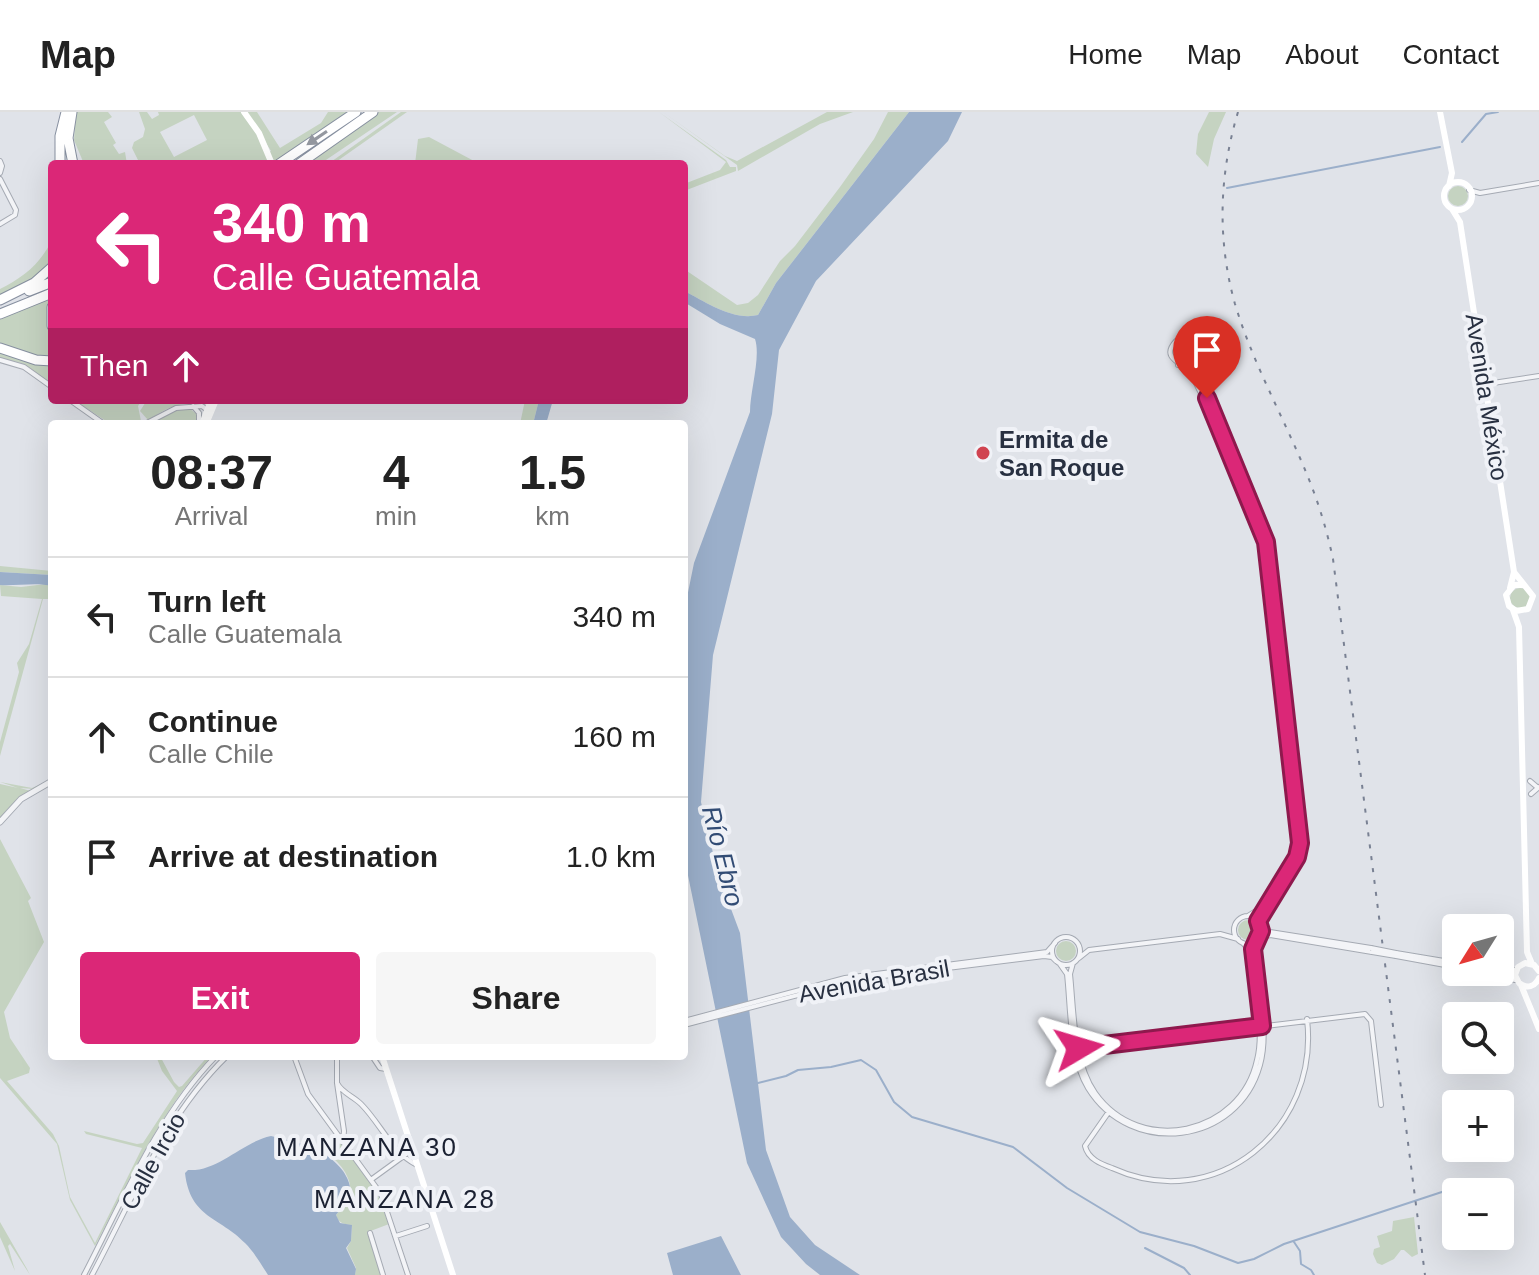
<!DOCTYPE html>
<html lang="en">
<head>
<meta charset="utf-8">
<style>
  :root { --surface:#fff; --page:#f6f6f6; --text:#222; --muted:#767676; --line:#e0e0e0; --accent:#db2777 }
  body { margin:0; font-family:Arial,sans-serif; background:var(--page); color:var(--text); height:100vh; display:flex; flex-direction:column; font-size:30px; white-space:nowrap }
  * { box-sizing:border-box; margin:0 }
  p { font-size:26px; color:var(--muted) }
  .icon { flex:none; width:44px; height:44px; fill:none; stroke:currentColor; stroke-width:2; stroke-linecap:round; stroke-linejoin:round }
  .map { position:relative; flex:1; overflow:hidden }
  .details { position:absolute; left:48px; top:308px; width:640px; height:640px; display:flex; flex-direction:column; background:var(--surface); border-radius:8px; box-shadow:0 8px 32px #0002 }
  .details>* { flex:none }
  .banner { position:absolute; left:48px; top:48px; width:640px; height:244px; border-radius:8px; box-shadow:0 8px 32px #0002; background:#db2777; color:#fff; overflow:hidden }
  .needle { width:52px; rotate:233deg }
  .buttons { position:absolute; left:1442px; top:802px; display:grid; gap:16px }
  .buttons a { display:grid; place-items:center; width:72px; height:72px; border-radius:8px; background:var(--surface); box-shadow:0 8px 32px #0002; font-size:40px }
  .pin { position:absolute; display:grid; place-items:center; width:68px; height:68px; color:#fff; margin:-82px -34px; border-radius:50% 50% 50% 0; rotate:-45deg; box-shadow:0 0 8px #0007 }
  .pin .icon { rotate:45deg }
  .me { position:absolute; width:88px; margin:-44px; rotate:83deg; stroke-linejoin:round; filter:drop-shadow(0 0 6px #0008) }
  .turn { display:flex; align-items:center; gap:28px; height:168px; padding:0 32px; font-size:36px }
  .turn .icon { width:104px; height:104px; stroke-width:2.5 }
  .turn b { display:block; font-size:56px; line-height:68px }
  .then { display:flex; align-items:center; height:76px; padding:0 32px; background:#0003; gap:16px; font-size:30px }
  .eta { display:flex; justify-content:space-evenly; align-items:center; height:136px; text-align:center }
  .eta b { font-size:48px; font-weight:700; line-height:56px }
  .primary-button { display:flex; gap:16px; margin-top:auto; padding:16px 32px }
  .primary-button a { flex:1; height:92px; border-radius:8px; background:var(--accent); color:#fff; font-size:32px; font-weight:700; line-height:92px; text-align:center }
  .primary-button a+a { background:var(--page); color:var(--text) }
  ul { padding:0; list-style:none }
  li { display:flex; align-items:center; gap:24px; height:120px; padding:0 32px; border-top:2px solid var(--line) }
  li div { flex:1 }
  li b { display:block; font-size:30px }
  li em { font-style:normal }
  header { display:flex; align-items:center; gap:48px; box-sizing:border-box; height:112px; padding:0 40px; background:var(--surface); border-bottom:2px solid var(--line) }
  header strong { font-size:38px }
  nav { display:flex; gap:44px; margin-inline-start:auto; font-size:28px }
  .map>svg:first-child { display:block }
</style>
</head>
<body>
<header>
<strong>Map</strong>
<nav><a>Home</a><a>Map</a><a>About</a><a>Contact</a></nav>
</header>
<div class="map">
<svg width="1539" height="1163" viewBox="0 0 1539 1163">
  <rect width="100%" height="100%" fill="#e0e3e9"/>
  <path fill="#c5d3c1" fill-rule="evenodd" d="M76 0H108L112 5 104 10 116 31 113 33 119 42 125 40 127 52H84L74 28Z
    M139 0H147L152 7 159 3 158 0H241L256 21 266 42 271 39 247 0H257L280 36 321 11 328 0H350L271 52H137L138 48 132 36 134 30 143 25 145 17ZM194 3 207 28 174 45 160 20Z
    M379 0H397L320 52H306Z
    M401 0H407L333 52H328Z
    M659 0 726 48 730 55H736V59L684 79V72L720 58 726 50Z
    M663 0 725 44 737 49 827 0H853L820 12 738 59 737 53Z
    M888 0H909L776 171 758 203C733 209 706 190 684 179V157L737 193 748 191 758 183 780 149 795 134 840 75 874 27Z
    M1209 0H1226L1214 27 1208 55 1196 42 1198 22Z
    M429 25 474 49 491 50V52H415L418 27Z
    M1448 84a10 10 0 1 1 20 0a10 10 0 1 1-20 0Z
    M52 128 50 153 35 168 0 185V177C24 165 40 152 52 128Z
    M52 185 50 215 52 247 0 235V206Z
    M1174 240a10 10 0 1 1 20 0a10 10 0 1 1-20 0Z
    M0 239 52 252V272L21 251 0 246Z
    M74 288H142L138 294 141 309 138 312 109 311Z
    M147 288H206C197 293 189 290 179 293 168 295 158 302 148 308L140 299Z
    M525 288H539L533 312H520Z
    M189 296 199 304 197 312H150L175 299Z
    M0 454 52 459V463L0 460Z
    M46 472 52 474V487H43L0 644V630L19 560 17 551 29 532 42 487 1 484 0 473 21 475Z
    M1510 486a10 10 0 1 1 20 0a10 10 0 1 1-20 0Z
    M52 667 35 677 20 676 31 679 0 708V672L18 676 0 670 32 676Z
    M0 727 31 786 28 789 44 830 4 900 10 926 30 956 29 961 7 969 53 1022 59 1034 70 1085 95 1131 142 1036 86 1022 84 1019 137 1032 143 1031 177 979 162 959 156 944H160L174 970 179 975 182 974 208 944H212C160 998 129 1069 95 1134L70 1088 57 1032 0 966Z
    M1238 818a10 10 0 1 1 20 0a10 10 0 1 1-20 0Z
    M1056 839a10 10 0 1 1 20 0a10 10 0 1 1-20 0Z
    M341 1030 375 1076 389 1112 368 1120 382 1163H355L356 1156 347 1136 351 1129 352 1113C344 1112 339 1112 336 1103 340 1098 345 1093 348 1088 357 1070 339 1047 323 1040L327 1032Z
    M1414 1105 1418 1142 1412 1145 1404 1138H1401L1394 1147 1382 1153 1377 1151 1373 1142 1374 1137 1380 1135 1377 1124 1392 1119 1393 1109Z
    M0 1110 27 1157 30 1163 10 1132 8 1134 15 1159 0 1125Z"/>
  <path fill="#9bafca" d="M909 0H962L948 29 816 169 779 238 772 302 713 543 701 690 718 762 740 821 766 1038 790 1105 815 1133 860 1163H820L806 1152 781 1125 747 1051 684 744V500L694 451 750 300C750 279 761 245 755 227L720 212 684 190V179C706 190 733 209 758 203L776 171Z
    M539 288H553L546 312H533Z
    M0 460 52 463V474C37 470 17 474 0 473Z
    M271 1024C299 1031 325 1035 343 1059 349 1068 353 1078 348 1089 345 1094 339 1098 336 1103L340 1111 352 1113 351 1129 346 1136 356 1157 355 1163H268C261 1152 254 1140 245 1131 220 1105 190 1106 185 1061L188 1058C218 1060 242 1030 271 1024Z
    M721 1124 741 1163H673L667 1141Z"/>
  <g fill="none" stroke-linecap="round" stroke-linejoin="round">
    <path stroke="#9bafca" stroke-width="2" d="M1462 30 1486 2 1498 0
      M1227 76 1440 35
      M758 971 786 964 798 958 831 955 861 948 876 958 894 990 912 1005 1013 1035 1067 1076 1140 1120 1194 1134 1238 1151 1254 1147 1284 1132 1457 1075
      M1294 1130 1300 1139 1301 1152 1311 1158 1314 1163
      M1145 1136 1184 1156 1190 1163"/>
    <defs>
      <path id="minor" d="M0 49 2 54 0 61
        M0 67 16 98 15 103 0 112
        M1469 78 1480 81 1539 71
        M1196 247 1194 258 1229 336 1265 426 1268 442 1300 737 1258 809
        M0 248 24 255 52 275
        M1178 253 1191 252 1196 245 1195 233 1189 228 1176 229C1161 245 1179 250 1190 259L1219 318 1261 427 1265 444 1296 736 1259 797 1248 804
        M1493 271 1539 264
        M70 288 104 312
        M193 294 199 301V312
        M145 312 176 296 202 294 207 298
        M1530 669 1537 675
        M1531 682 1539 675
        M1234 818a14 14 0 1 1 28 0a14 14 0 1 1-28 0Z
        M1260 812 1270 820 1371 836
        M1052 839a14 14 0 1 1 28 0a14 14 0 1 1-28 0Z
        M1258 827 1270 823 1372 840
        M1396 841 1456 851
        M1396 844 1456 855
        M1079 846 1089 838 1220 822 1238 827
        M1073 851 1070 862C1074 900 1073 949 1095 981 1140 1045 1241 1023 1257 948 1265 917 1254 870 1249 838L1243 831
        M1060 852 1067 862C1071 898 1069 944 1088 976 1131 1046 1238 1033 1260 953 1270 917 1257 873 1253 837L1255 830
        M1500 859 1515 858
        M1487 860 1515 868
        M684 909 845 866 1047 840 1055 831
        M684 913 859 867 1044 844 1052 845 1056 849
        M1078 937 1365 902 1371 909 1381 993
        M294 944 308 982 381 1082 408 1163
        M337 944V971L344 1019 343 1029
        M372 944 380 956 386 957
        M337 971C342 981 353 984 361 992 381 1012 391 1040 417 1053
        M1108 1001 1085 1034C1088 1047 1101 1052 1112 1056 1216 1103 1320 1017 1307 907
        M372 1067 412 1038
        M370 1121 383 1163
        M396 1124 427 1114
        M84 1163C123 1088 157 1005 216 944
        M92 1163C132 1088 165 1004 227 944"/>
      <path id="tertiary" d="M0 710 21 687 52 669"/>
      <path id="motorway" d="M72 0 68 26 73 52
        M60 52V24L66 0
        M279 52 356 0
        M299 52 373 0
        M29 179 52 170
        M0 188 34 171 52 155
        M52 195V214
        M0 202 52 181
        M0 236 36 248 52 249"/>
    </defs>
    <use href="#minor" stroke="#a5aab3" stroke-width="6"/>
    <use href="#tertiary" stroke="#a5aab3" stroke-width="7"/>
    <use href="#motorway" stroke="#8790a0" stroke-width="11"/>
    <use href="#minor" stroke="#f3f4f7" stroke-width="4"/>
    <use href="#tertiary" stroke="#f3f4f7" stroke-width="5"/>
    <path stroke="#fff" stroke-width="6" d="M244 0 259 21 272 52
      M1440 0 1452 61 1449 74
      M1444 84a14 14 0 1 1 28 0a14 14 0 1 1-28 0Z
      M1452 97 1460 110 1514 460 1510 476
      M202 312 211 288
      M206 312 216 288
      M1514 460 1533 484 1528 497 1516 499 1509 494 1506 483 1514 473H1523
      M1513 498 1519 515 1527 840 1532 852
      M1539 859 1534 853 1525 851 1518 855 1515 863 1519 871C1527 877 1535 875 1539 866
      M1521 873 1539 917
      M382 944 453 1163"/>
    <use href="#motorway" stroke="#fff" stroke-width="9"/>
    <path stroke="#798193" stroke-width="2" stroke-dasharray="4 8" stroke-linecap="butt" d="M1238 0C1219 63 1217 128 1235 192 1253 252 1285 308 1308 365 1319 392 1327 419 1333 447L1425 1163"/>
    <defs>
      <path id="minor-bridge" d="M1371 836 1396 841
        M1372 840 1396 844"/>
    </defs>
    <use href="#minor-bridge" stroke="#a5aab3" stroke-width="6" stroke-linecap="butt"/>
    <use href="#minor-bridge" stroke="#f3f4f7" stroke-width="4"/>
  </g>
  <defs><path id="oneway-solid" d="M-6-.8H1V-3.2L6.5 0L1 3.2V.8H-6Z" transform="scale(2)"/></defs>
  <use fill="#9498a0" href="#oneway-solid" transform="translate(317 26) rotate(146)"/>
  <g fill="none" stroke-linecap="round" stroke-linejoin="round">
    <defs>
      <path id="route" d="M1079 936 1262 914 1253 837 1261 819 1258 809 1297 745 1300 731 1266 430 1207 286"/>
    </defs>
    <use href="#route" stroke="#8e194d" stroke-width="20"/>
    <use href="#route" stroke="#db2777" stroke-width="14"/>
  </g>
  <circle fill="#d04350" stroke="#f0f2f7" stroke-width="3" cx="983" cy="341" r="8"/>
  <g text-anchor="middle" dominant-baseline="central" stroke-width="8" stroke-linejoin="round" paint-order="stroke">
    <g font-size="24" fill="#283041" stroke="#f0f2f7">
      <text transform="translate(1487 285) rotate(81)">Avenida México</text>
      <text transform="translate(874 869) rotate(-10)">Avenida Brasil</text>
      <text transform="translate(153 1049) rotate(-61)">Calle Ircio</text>
    </g>
    <g font-size="24" font-weight="bold" fill="#283041" stroke="#f0f2f7" text-anchor="start">
      <text x="999" y="327">Ermita de<tspan x="999" dy="28">San Roque</tspan></text>
    </g>
    <g font-size="26" font-style="italic" fill="#324c75" stroke="#f0f2f7">
      <text transform="translate(723 744) rotate(76)">Río Ebro</text>
    </g>
    <g font-size="26" letter-spacing="2" fill="#1b2132" stroke="#f0f2f7">
      <text x="367" y="1035">MANZANA 30</text>
      <text x="405" y="1087">MANZANA 28</text>
    </g>
  </g>
</svg>
<div class="buttons">
<a><svg class="needle" viewBox="-14 -14 28 28"><path d="M0-13l5 13h-10z" fill="#e53935"/><path d="M0 13l5-13h-10z" fill="#767676"/></svg></a>
<a><svg class="icon" aria-label="search" viewBox="0 0 24 24"><circle cx="10" cy="10" r="6"/><path d="M15 15l6 6"/></svg></a>
<a>+</a>
<a>−</a>
</div>
<div class="pin" style="left:1207px;top:286px;background:#d93025"><svg class="icon" aria-label="arrive" viewBox="0 0 24 24"><path d="M6 21V4h12l-3 4 3 4H6"/></svg></div>
<svg class="me" style="left:1079px;top:936px" viewBox="-20 -20 40 40"><path d="M0-17L14 15 0 8-14 15z" fill="#db2777" stroke="#fff" stroke-width="4"/></svg>
<div class="banner">
<div class="turn"><svg class="icon" aria-label="left" viewBox="0 0 24 24"><path d="M17 20v-9H6M10 6l-5 5 5 5"/></svg><div><b>340 m</b>Calle Guatemala</div></div>
<div class="then">Then<svg class="icon" aria-label="ahead" viewBox="0 0 24 24"><path d="M12 20V5M6 11l6-6 6 6"/></svg></div>
</div>
<section class="details">
<div class="eta">
<div><b>08:37</b><p>Arrival</p></div>
<div><b>4</b><p>min</p></div>
<div><b>1.5</b><p>km</p></div>
</div>
<ul>
<li><svg class="icon" aria-label="left" viewBox="0 0 24 24"><path d="M17 20v-9H6M10 6l-5 5 5 5"/></svg><div><b>Turn left</b><p>Calle Guatemala</p></div><em>340 m</em></li>
<li><svg class="icon" aria-label="ahead" viewBox="0 0 24 24"><path d="M12 20V5M6 11l6-6 6 6"/></svg><div><b>Continue</b><p>Calle Chile</p></div><em>160 m</em></li>
<li><svg class="icon" aria-label="arrive" viewBox="0 0 24 24"><path d="M6 21V4h12l-3 4 3 4H6"/></svg><div><b>Arrive at destination</b></div><em>1.0 km</em></li>
</ul>
<div class="primary-button"><a>Exit</a><a>Share</a></div>
</section>
</div>
</body>
</html>
